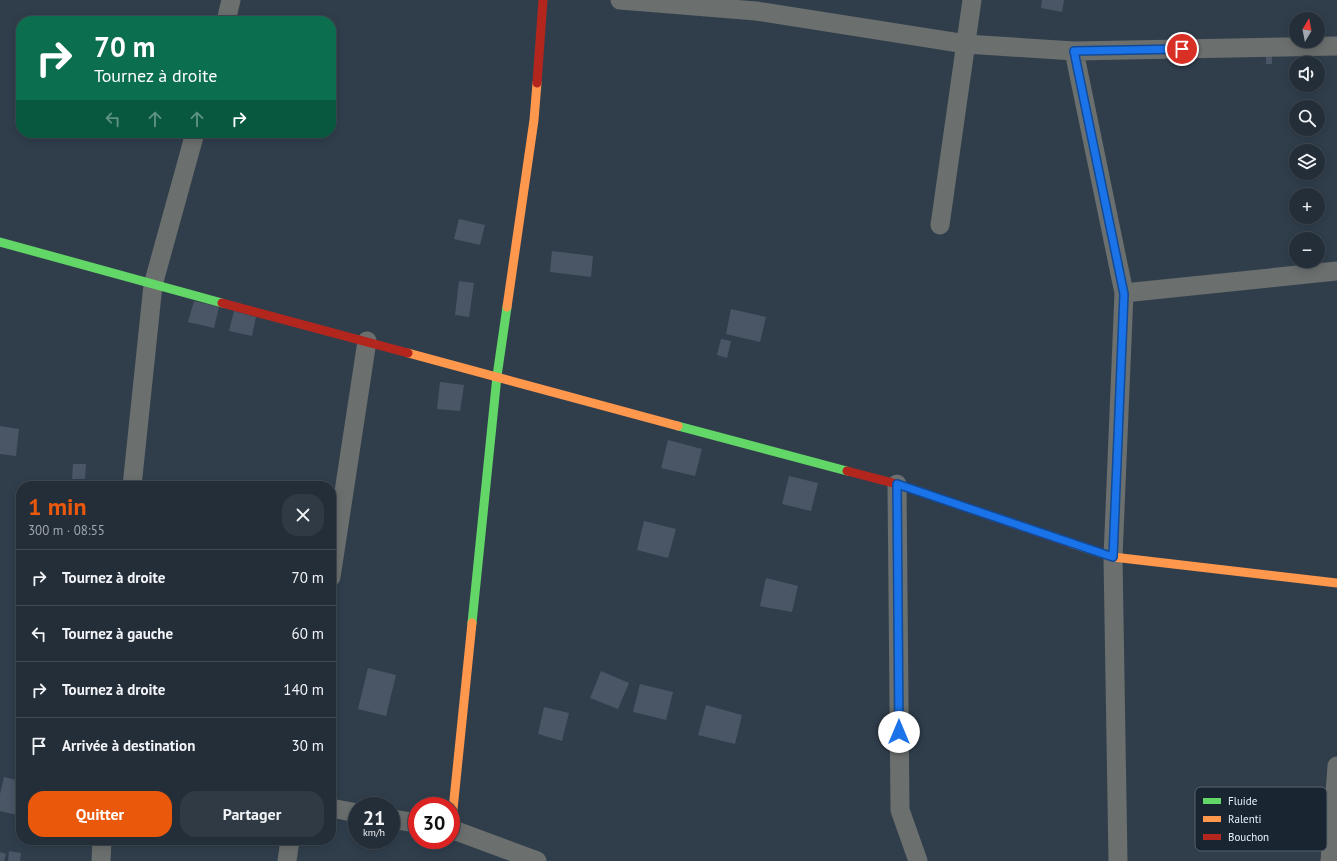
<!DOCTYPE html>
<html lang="fr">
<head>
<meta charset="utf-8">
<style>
  :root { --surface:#242e39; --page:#303a44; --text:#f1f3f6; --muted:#a3a8ae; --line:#414a53; --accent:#ea580c }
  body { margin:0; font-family:"PT Sans",sans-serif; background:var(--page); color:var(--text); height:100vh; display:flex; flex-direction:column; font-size:15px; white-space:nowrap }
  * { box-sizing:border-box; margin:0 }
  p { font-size:13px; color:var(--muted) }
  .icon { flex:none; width:22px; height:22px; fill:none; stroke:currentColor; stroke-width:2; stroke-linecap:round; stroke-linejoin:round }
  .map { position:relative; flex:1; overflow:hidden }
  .drawer { position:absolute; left:16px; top:481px; width:320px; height:364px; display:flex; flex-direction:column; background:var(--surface); border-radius:16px; box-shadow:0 2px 10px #0003,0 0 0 1px var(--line) }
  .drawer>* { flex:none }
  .hud { position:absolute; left:16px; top:16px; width:320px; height:122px; border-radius:16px; box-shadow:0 2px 10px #0003,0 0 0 1px var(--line); background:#0b6e4f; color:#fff; overflow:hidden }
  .needle { width:26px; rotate:10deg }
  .buttons { position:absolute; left:1289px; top:12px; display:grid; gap:8px }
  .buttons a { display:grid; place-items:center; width:36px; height:36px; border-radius:50%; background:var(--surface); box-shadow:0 2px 10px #0003,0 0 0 1px var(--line); font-size:20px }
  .speed { position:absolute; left:348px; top:797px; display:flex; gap:8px; font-size:20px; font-weight:700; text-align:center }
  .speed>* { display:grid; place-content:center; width:52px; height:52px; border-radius:50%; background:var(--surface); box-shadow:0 2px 10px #0003,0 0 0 1px var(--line); line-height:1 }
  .speed small { font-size:10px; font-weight:400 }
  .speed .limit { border:6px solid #d22; background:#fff; color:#111 }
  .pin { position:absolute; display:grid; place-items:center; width:34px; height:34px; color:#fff; margin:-17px; border:2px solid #fff; border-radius:50%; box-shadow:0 1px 4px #0007 }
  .me { position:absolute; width:44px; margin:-22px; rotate:0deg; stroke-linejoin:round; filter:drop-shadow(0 0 3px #0008) }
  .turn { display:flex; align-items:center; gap:14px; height:84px; padding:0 12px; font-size:18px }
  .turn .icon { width:52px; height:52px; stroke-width:2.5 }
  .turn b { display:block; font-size:28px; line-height:34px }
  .lanes { display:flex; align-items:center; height:38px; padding:0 12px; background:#0003; justify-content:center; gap:20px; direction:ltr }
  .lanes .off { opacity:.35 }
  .round { display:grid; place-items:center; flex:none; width:42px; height:42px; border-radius:16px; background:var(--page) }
  .headline { display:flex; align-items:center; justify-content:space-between; height:68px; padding:0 12px }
  h1 { font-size:24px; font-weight:800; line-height:30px; color:var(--accent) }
  .primary-button { display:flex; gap:8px; margin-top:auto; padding:8px 12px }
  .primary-button a { flex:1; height:46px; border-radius:16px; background:var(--accent); color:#fff; font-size:16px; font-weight:800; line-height:46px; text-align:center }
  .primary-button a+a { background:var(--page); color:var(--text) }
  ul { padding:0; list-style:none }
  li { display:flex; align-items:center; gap:12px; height:56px; padding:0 12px; border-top:1px solid var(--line) }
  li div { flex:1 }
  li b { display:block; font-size:15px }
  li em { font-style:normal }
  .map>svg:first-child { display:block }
</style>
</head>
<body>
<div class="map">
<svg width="1337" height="861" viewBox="0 0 1337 861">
  <rect width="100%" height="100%" fill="#303e4c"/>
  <path fill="#4a5566" d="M1042 0H1064L1062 12 1041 8Z
    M1266 56H1272V64H1266Z
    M459 219 485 225 480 245 454 239Z
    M552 251 593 256 591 277 550 272Z
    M459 281 474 283 469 317 455 315Z
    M194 301 219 307 214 328 188 322Z
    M731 309 766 317 760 342 726 334Z
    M234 311 256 317 252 336 229 331Z
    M721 339 731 341 727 358 717 355Z
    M440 382 464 385 460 411 437 409Z
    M0 426 19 429 16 456 0 454Z
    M668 440 702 449 695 476 661 468Z
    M73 464H86L85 479H72Z
    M789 476 818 483 811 511 782 504Z
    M644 521 676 529 668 558 637 550Z
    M766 578 798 586 792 612 760 606Z
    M368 668 396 675 386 716 358 709Z
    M601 671 629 683 618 709 590 698Z
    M640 684 673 692 666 720 633 712Z
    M706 705 742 715 735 744 698 735Z
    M544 707 569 713 562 741 538 734Z
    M4 777 21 781V816L0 811V794Z
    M9 851 21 853 20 861H8Z
    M0 852 6 854 4 861H0Z"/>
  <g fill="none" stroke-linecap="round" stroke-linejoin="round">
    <path stroke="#6b6f6d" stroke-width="19" d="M620 0 756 11 966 44 1074 51 1337 46
      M226 21 231 0
      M1074 51 1124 293 1113 557 1118 861
      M940 225 972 0
      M1124 293 1337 271
      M897 484 900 810 918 861
      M132 486 153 285 195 133
      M331 577 367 341
      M331 808 357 813
      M391 819 417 823
      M451 829 537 861
      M101 861 102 840
      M287 861 290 840
      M1330 861 1337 766"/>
    <path stroke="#63d668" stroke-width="9" d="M0 242 222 303
      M678 426 847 471
      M472 623 497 376 507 307"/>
    <path stroke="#ff974d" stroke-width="9" d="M507 307 534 120 537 83
      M408 353 678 426
      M1070 543 1113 557 1337 583
      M451 829 472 623"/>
    <path stroke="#b3261e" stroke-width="9" d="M537 83 543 0
      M222 303 408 353
      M847 471 897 484 1070 543"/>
  </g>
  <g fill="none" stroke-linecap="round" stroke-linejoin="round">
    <defs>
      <path id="route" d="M899 732 897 484 1113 557 1124 294 1074 51 1182 49"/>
    </defs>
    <use href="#route" stroke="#114b97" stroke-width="10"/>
    <use href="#route" stroke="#1a73e8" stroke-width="7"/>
  </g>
  <rect x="1195" y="787" width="132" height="64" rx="6" fill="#192530" stroke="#57626d" stroke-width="1"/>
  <rect x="1203" y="798" width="18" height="6" fill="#63d668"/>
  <rect x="1203" y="816" width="18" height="6" fill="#ff974d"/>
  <rect x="1203" y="834" width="18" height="6" fill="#b3261e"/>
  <g font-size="11" fill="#e8f2fc">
    <text x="1228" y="805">Fluide</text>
    <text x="1228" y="823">Ralenti</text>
    <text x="1228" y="841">Bouchon</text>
  </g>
</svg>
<div class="buttons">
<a><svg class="needle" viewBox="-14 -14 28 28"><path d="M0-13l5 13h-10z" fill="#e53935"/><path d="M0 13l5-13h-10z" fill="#a3a8ae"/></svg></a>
<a><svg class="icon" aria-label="sound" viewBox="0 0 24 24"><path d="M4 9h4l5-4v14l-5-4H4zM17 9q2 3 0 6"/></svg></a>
<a><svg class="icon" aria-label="search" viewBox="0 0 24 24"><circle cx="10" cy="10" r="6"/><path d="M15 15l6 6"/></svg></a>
<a><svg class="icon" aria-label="layers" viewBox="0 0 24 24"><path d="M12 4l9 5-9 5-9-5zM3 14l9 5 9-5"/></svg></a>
<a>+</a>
<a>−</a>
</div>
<div class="speed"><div>21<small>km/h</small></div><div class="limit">30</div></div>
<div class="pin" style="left:1182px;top:49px;background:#d93025"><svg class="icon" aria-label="arrive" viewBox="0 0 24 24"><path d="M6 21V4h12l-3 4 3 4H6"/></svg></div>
<svg class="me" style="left:899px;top:732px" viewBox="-20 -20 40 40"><circle r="19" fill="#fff"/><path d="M0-13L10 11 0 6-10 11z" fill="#1a73e8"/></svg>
<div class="hud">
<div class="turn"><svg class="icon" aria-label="right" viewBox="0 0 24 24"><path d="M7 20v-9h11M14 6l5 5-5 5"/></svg><div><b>70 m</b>Tournez à droite</div></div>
<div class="lanes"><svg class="icon off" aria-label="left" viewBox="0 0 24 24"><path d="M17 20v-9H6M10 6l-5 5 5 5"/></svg><svg class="icon off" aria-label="ahead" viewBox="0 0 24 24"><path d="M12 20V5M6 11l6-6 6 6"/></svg><svg class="icon off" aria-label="ahead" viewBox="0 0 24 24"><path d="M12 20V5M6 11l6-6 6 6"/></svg><svg class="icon" aria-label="right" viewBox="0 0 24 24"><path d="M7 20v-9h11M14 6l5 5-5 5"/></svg></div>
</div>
<section class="drawer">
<div class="headline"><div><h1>1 min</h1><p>300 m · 08:55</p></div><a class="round"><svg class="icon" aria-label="close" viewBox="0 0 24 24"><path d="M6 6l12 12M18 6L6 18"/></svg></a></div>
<ul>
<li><svg class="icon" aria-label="right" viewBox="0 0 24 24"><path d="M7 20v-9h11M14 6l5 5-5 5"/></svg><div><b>Tournez à droite</b></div><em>70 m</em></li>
<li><svg class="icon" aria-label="left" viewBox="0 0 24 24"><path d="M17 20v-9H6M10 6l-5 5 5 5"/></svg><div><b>Tournez à gauche</b></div><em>60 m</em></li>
<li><svg class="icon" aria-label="right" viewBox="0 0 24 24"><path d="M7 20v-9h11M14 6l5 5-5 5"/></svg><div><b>Tournez à droite</b></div><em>140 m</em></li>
<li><svg class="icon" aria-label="arrive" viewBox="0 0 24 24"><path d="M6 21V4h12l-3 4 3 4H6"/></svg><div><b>Arrivée à destination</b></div><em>30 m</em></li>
</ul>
<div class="primary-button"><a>Quitter</a><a>Partager</a></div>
</section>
</div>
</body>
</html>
